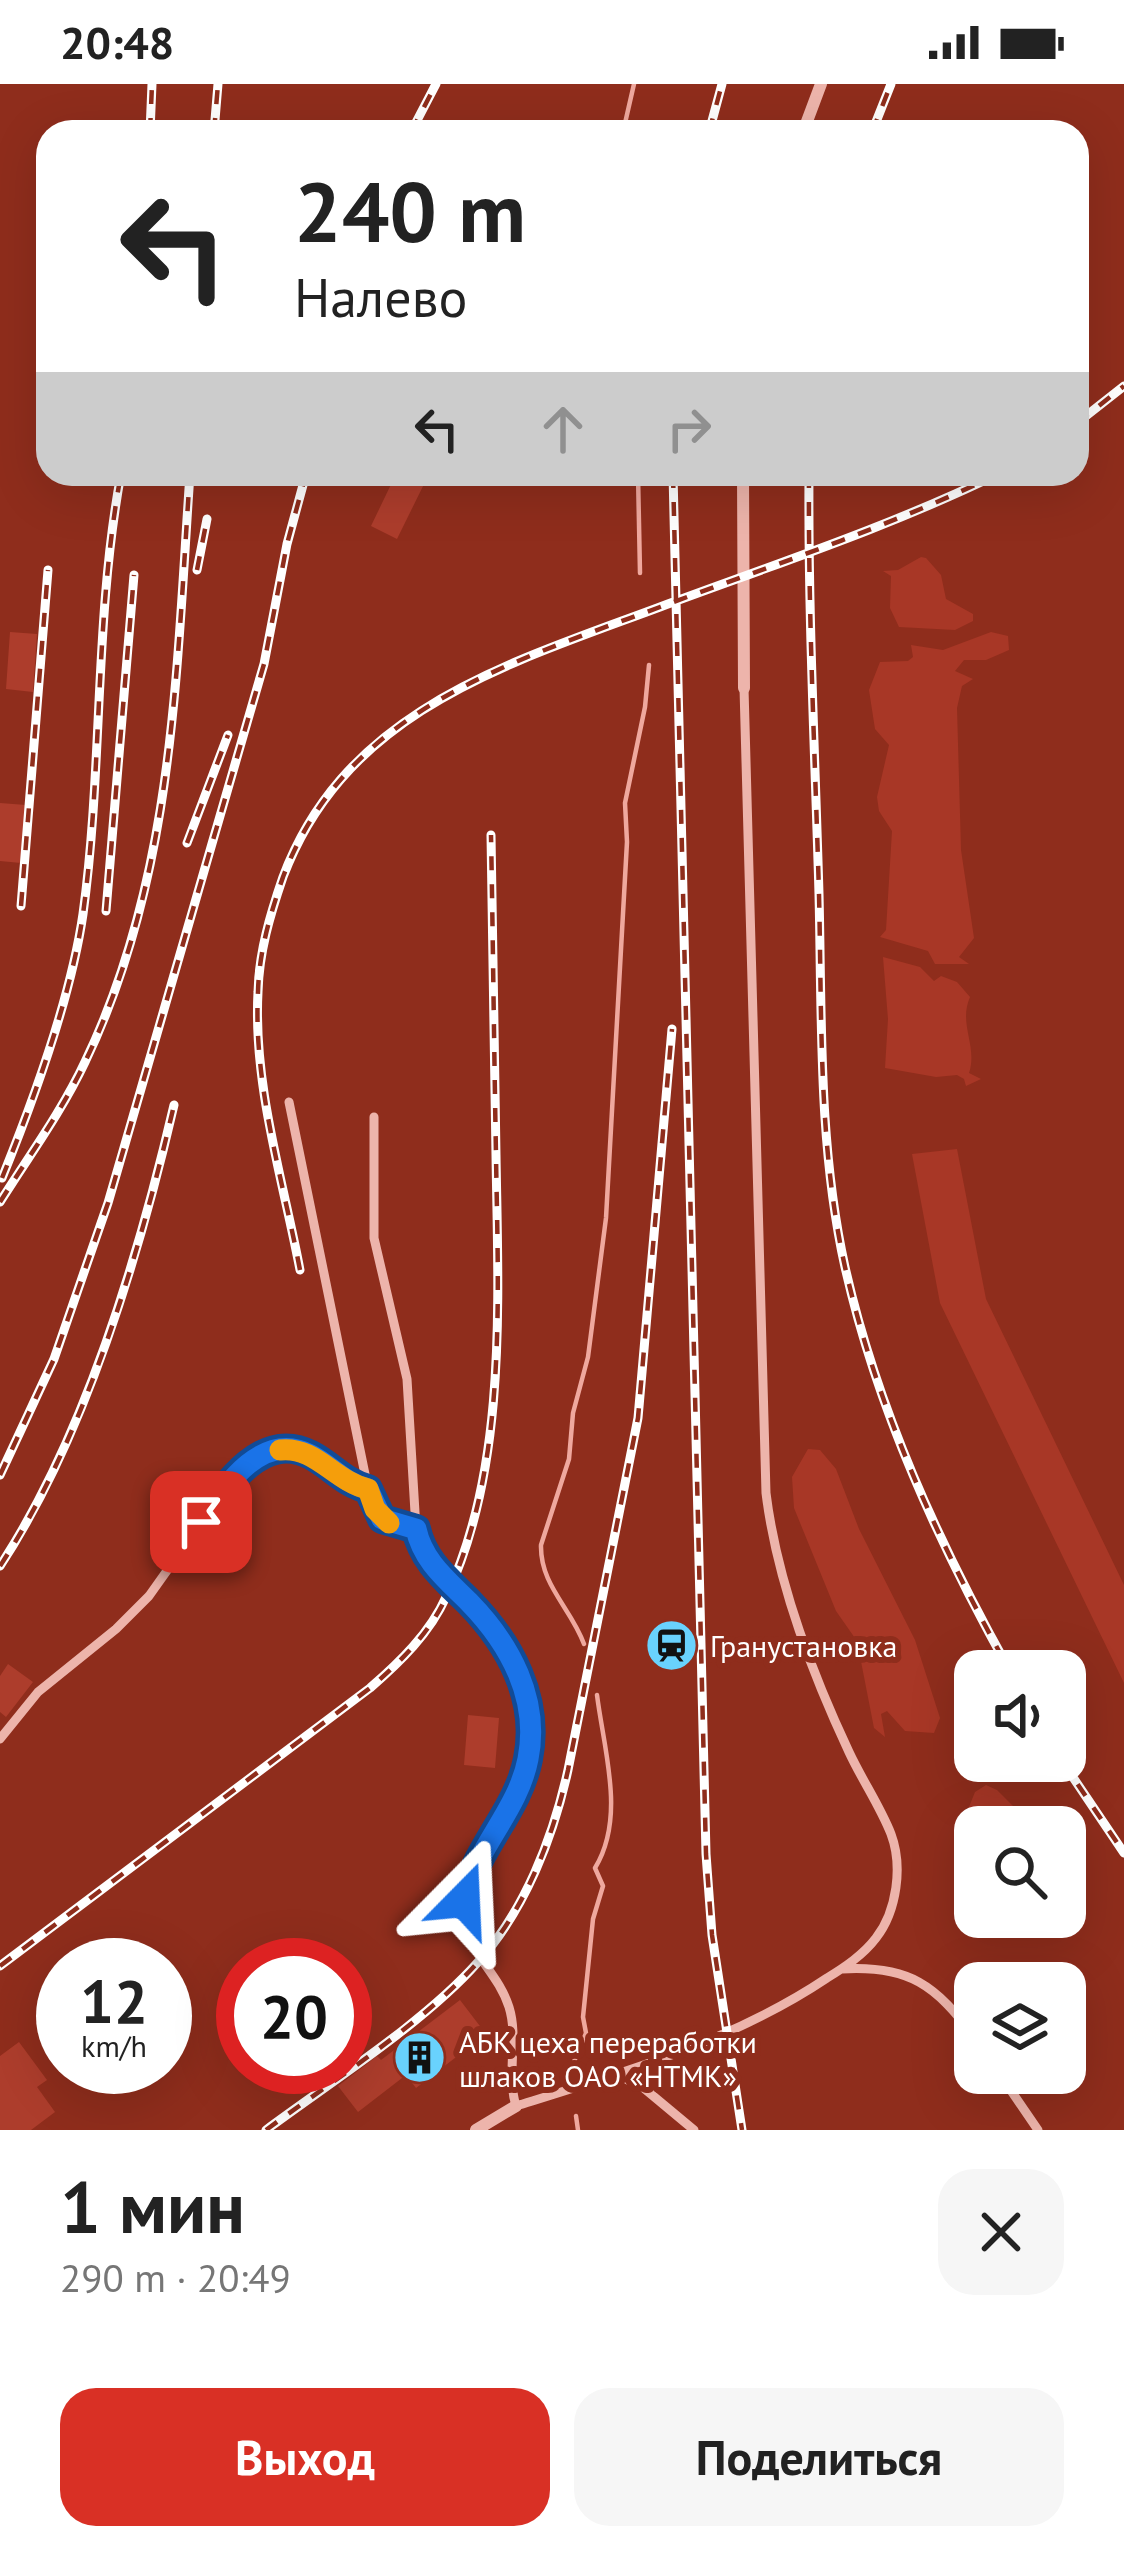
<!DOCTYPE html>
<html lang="ru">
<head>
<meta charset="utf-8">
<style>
  :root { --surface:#fff; --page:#f6f6f6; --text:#222; --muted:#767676; --accent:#d93025 }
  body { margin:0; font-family:"PT Sans",sans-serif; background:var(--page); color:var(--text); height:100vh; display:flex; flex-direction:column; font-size:45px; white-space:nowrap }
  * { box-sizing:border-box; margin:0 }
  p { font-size:39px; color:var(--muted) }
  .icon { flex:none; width:66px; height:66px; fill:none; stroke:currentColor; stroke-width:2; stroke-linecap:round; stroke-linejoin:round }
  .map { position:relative; height:2046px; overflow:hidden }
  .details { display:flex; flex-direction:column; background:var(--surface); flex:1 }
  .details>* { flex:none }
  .hud { position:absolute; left:36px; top:36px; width:1053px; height:366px; border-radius:36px; box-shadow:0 12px 48px #0002; background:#fff; color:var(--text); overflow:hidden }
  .controls { position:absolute; left:954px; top:1566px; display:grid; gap:24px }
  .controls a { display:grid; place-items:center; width:132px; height:132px; border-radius:24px; background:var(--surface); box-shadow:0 12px 48px #0002; font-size:60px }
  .speed { position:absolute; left:36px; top:1854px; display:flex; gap:24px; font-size:60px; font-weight:700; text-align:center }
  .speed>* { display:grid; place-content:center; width:156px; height:156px; border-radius:50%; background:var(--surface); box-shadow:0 12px 48px #0002; line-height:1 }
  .speed small { font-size:30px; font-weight:400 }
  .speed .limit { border:18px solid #d22; background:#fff; color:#111 }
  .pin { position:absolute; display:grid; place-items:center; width:102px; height:102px; color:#fff; margin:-51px; border-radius:24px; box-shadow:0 6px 18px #0006 }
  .me { position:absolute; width:132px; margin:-66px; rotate:21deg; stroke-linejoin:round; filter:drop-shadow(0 0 9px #0008) }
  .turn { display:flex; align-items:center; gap:42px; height:252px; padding:0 60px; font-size:54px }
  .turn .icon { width:156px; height:156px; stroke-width:2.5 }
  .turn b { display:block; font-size:84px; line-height:102px }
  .lanes { display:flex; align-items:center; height:114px; padding:0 60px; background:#0003; justify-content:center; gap:60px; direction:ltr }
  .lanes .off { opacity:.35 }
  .round { display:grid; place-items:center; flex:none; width:126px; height:126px; border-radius:36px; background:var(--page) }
  .head { display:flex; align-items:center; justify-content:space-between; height:204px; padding:0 60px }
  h1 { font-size:72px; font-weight:600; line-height:90px }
  .action { display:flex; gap:24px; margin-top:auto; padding:24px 60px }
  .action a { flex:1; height:138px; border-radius:36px; background:var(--accent); color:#fff; font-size:48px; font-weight:600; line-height:138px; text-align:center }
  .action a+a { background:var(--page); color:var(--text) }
  .status { display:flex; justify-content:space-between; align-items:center; height:84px; padding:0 60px; background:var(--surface); direction:ltr }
  .status svg { height:33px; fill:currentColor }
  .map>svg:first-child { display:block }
</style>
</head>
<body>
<div class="status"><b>20:48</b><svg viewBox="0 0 49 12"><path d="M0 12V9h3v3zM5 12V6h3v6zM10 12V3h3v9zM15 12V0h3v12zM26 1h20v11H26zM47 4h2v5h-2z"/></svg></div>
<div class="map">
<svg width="1124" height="2046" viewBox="0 0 1124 2046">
  <rect width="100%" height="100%" fill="#8f2d1c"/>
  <path fill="#a83726" d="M921 473 926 474 941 491 946 515 973 530V537L955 546 899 543 890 524 891 492 883 487 898 486Z
    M991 548 1008 552 1009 566 986 576H964L955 587 973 595 962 602 957 624 961 766 974 854 959 873 969 880H935L928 867 880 853 886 846 892 747 879 727 877 713 889 661 875 645 869 606 880 578 908 577 913 573 911 561 943 566Z
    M883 873 920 883 934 897 941 892 957 898 970 913C958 940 978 962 969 989L981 995 966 1002 964 995 957 991 936 993 885 984 888 935Z
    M957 1065 986 1215 1124 1501V1599L940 1219 912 1070Z
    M808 1365 820 1366 836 1385 859 1445 915 1556 940 1634 934 1649 905 1647 887 1627 881 1630 885 1653 874 1644 857 1557 836 1527 794 1424 792 1393Z
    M986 1701 997 1706 1034 1743H975V1751L965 1733 975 1708Z"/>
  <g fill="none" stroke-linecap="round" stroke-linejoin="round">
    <path stroke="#efa89e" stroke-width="4.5" d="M623 48 634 0
      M638 390 640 489
      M584 1560C571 1524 540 1501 541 1461L569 1375 573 1329 588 1273 606 1134 627 758 625 719 645 623 649 581
      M573 1980 586 1949 583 1933 593 1835 603 1802 595 1784C626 1733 604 1667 597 1611
      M576 2032 578 2046"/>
  </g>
  <path fill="#ad3d2c" d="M396 390H429L397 455 371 442Z
    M10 548 37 550 33 608 6 605Z
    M0 719 26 721 21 779 0 777Z
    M8 1580 33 1598 6 1633 0 1628V1592Z
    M468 1631 499 1634 495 1684 464 1681Z
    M460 1916 486 1950 416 2004 406 1991 358 2028 338 2002 377 1972 381 1976Z
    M19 1958 47 1996 37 2003 55 2028 31 2046H0V1972Z"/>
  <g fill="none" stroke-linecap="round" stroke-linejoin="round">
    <path stroke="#edb4ab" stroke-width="9" d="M289 1018 368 1405
      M374 1033V1154L407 1295 416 1445
      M0 1655 38 1608 116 1545 149 1512 235 1391C302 1330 310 1391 368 1405 376 1433 388 1440 416 1445 424 1483 456 1504 482 1531 506 1558 524 1592 529 1629 539 1714 473 1743 464 1816 457 1863 496 1882 509 1923 519 1955 506 1989 516 2022 623 1989 733 1957 827 1894 845 1883 863 1871 876 1854 897 1827 903 1782 891 1750 880 1722 862 1696 849 1668 811 1587 777 1498 766 1409L744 604
      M842 1885C909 1881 936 1901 975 1954
      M999 1989 1038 2046
      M616 1991 640 2001 694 2046"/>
    <path stroke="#edb4ab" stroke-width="12" d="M803 48 821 0
      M743 390 744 604
      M476 2046 516 2022"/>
    <defs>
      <path id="rail" d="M150 48 152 0
        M214 48 218 0
        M411 48 436 0
        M709 48 722 0
        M872 48 891 0
        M1077 339 1124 302
        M673 390 706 1770 712 1851 742 2046
        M809 390C808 530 815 670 819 810 822 934 818 1061 845 1183 877 1325 939 1460 1010 1587
        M197 486 207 435
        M187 759 228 651
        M21 822 48 486
        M106 827 134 491
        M2 1094C34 1015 71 913 83 830 103 684 94 535 121 390
        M0 1118C29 1072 62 1027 85 978 174 793 176 590 190 390
        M300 1186C283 1096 253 1001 258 908 259 868 270 831 283 793 346 626 507 580 660 523 773 481 889 443 998 390
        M0 1391 54 1275 108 1119 264 580 287 460 306 390
        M0 1482C86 1351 139 1172 174 1021
        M1062 1677 1124 1769
        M0 1882 370 1604C400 1578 430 1549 446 1513 508 1383 498 1212 496 1071 494 964 493 858 491 751
        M266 2046C332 1997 425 1938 478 1878 525 1826 553 1754 568 1686L638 1334 672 945"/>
    </defs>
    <use href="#rail" stroke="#fff" stroke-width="9"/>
    <use href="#rail" stroke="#8f2d1c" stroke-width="4.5" stroke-dasharray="14" stroke-linecap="butt"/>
  </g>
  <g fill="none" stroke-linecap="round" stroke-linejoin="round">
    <defs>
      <path id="route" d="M201 1438C224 1404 261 1345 311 1371 332 1382 344 1399 368 1405L382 1435 416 1445C423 1477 446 1495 469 1518 510 1560 540 1615 528 1675 518 1727 475 1764 464 1816"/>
    </defs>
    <use href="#route" stroke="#114b97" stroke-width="30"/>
    <use href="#route" stroke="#1a73e8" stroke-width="21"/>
    <path stroke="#f59e0b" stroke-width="21" d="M280 1366C316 1362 334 1397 368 1405L375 1425 389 1439"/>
  </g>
  <defs>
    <symbol id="station-disc" viewBox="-11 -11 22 22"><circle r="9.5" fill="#69d2fd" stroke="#8f2d1c"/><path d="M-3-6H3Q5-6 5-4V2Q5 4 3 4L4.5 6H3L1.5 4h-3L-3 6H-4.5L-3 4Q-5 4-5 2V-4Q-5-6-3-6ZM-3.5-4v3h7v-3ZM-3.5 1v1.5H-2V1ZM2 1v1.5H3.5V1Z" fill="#111"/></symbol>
    <symbol id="building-disc" viewBox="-11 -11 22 22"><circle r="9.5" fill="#69d2fd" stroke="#8f2d1c"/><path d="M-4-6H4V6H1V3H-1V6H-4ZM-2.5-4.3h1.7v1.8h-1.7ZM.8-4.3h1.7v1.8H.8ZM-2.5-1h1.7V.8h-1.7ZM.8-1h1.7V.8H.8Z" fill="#111"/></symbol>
  </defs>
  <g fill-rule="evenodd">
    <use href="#station-disc" x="642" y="1532" width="59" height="59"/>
    <use href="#building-disc" x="390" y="1944" width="59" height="59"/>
  </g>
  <g text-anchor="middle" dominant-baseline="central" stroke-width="12" stroke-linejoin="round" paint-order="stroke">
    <g font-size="30" fill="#fff" stroke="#8f2d1c" text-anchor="start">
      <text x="710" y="1561">Гранустановка</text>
      <text x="459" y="1957">АБК цеха переработки<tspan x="459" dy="34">шлаков ОАО «НТМК»</tspan></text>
    </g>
  </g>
</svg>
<div class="controls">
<a><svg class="icon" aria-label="sound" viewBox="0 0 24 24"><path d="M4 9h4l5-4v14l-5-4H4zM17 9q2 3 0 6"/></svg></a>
<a><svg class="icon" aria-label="search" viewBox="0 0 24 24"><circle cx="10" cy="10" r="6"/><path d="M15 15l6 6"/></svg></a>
<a><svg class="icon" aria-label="layers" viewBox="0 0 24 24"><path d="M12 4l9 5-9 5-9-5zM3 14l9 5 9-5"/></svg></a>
</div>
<div class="speed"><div>12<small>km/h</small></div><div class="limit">20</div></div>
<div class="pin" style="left:201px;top:1438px;background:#d93025"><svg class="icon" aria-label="arrive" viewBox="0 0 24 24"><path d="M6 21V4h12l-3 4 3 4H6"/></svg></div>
<svg class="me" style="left:464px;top:1816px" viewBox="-20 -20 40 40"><path d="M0-17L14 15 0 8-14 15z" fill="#1a73e8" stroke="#fff" stroke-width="4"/></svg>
<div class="hud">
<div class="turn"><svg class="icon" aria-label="left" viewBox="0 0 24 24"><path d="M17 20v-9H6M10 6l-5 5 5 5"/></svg><div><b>240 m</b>Налево</div></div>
<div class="lanes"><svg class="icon" aria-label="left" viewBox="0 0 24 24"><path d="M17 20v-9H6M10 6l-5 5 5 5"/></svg><svg class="icon off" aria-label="ahead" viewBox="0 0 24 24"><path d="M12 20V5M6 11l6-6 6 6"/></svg><svg class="icon off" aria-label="right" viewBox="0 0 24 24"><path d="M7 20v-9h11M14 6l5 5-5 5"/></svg></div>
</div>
</div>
<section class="details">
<div class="head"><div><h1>1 мин</h1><p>290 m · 20:49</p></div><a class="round"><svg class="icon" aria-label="close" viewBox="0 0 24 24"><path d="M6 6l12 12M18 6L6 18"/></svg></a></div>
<div class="action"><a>Выход</a><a>Поделиться</a></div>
</section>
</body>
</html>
